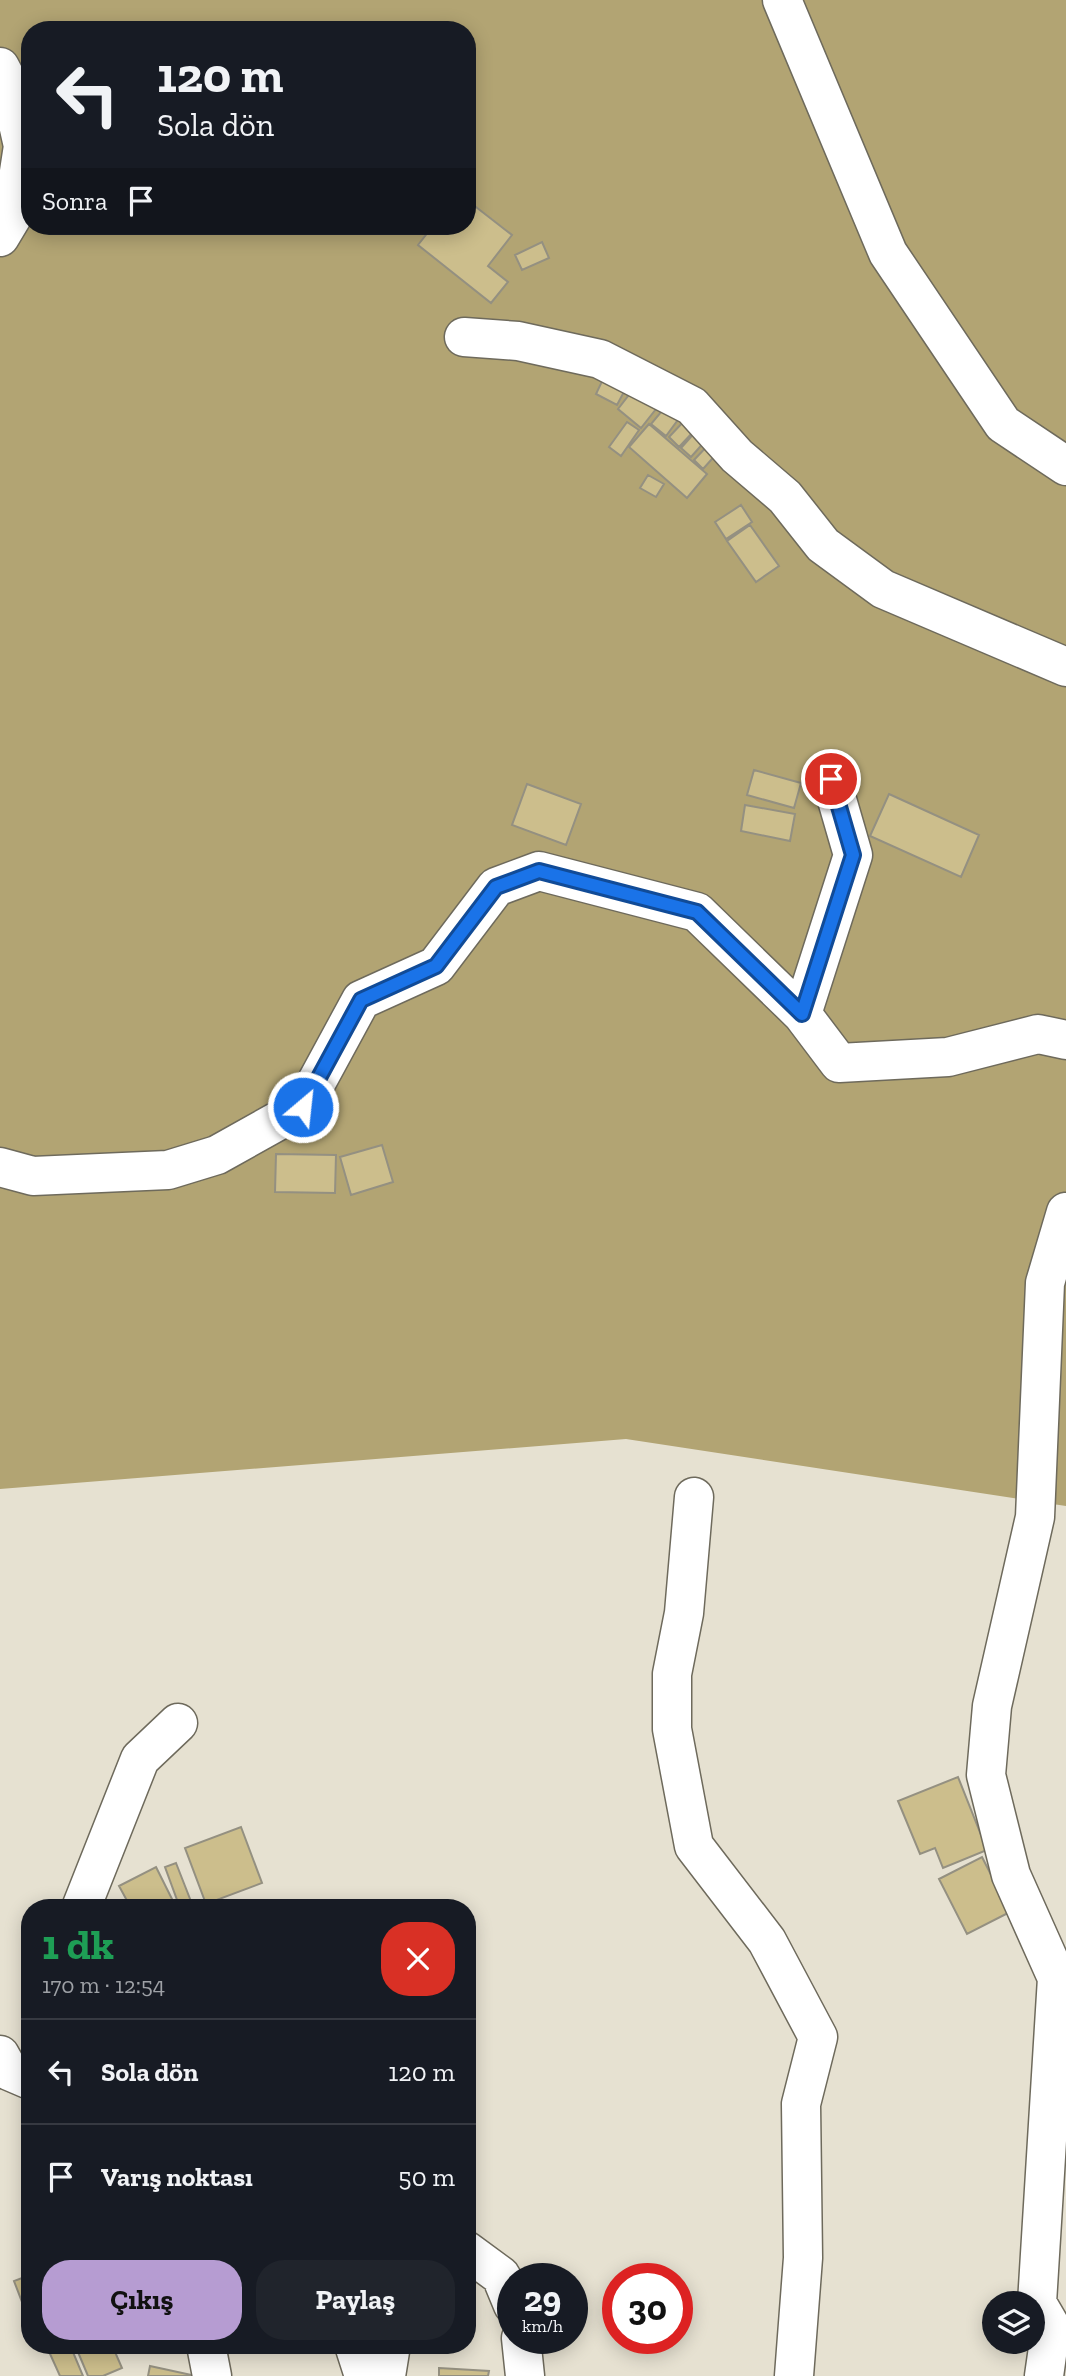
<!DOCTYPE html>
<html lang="tr">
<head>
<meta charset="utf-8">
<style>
  :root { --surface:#171b24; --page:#20242c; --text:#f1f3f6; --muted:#9ea1a6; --line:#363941; --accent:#b69cd2 }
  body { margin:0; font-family:"Zilla Slab",serif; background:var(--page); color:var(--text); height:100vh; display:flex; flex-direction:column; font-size:26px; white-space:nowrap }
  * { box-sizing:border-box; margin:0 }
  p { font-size:23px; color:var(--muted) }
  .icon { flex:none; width:38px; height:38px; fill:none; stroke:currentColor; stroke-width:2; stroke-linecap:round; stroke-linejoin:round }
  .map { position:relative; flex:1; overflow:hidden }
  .side { position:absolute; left:21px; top:1899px; width:455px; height:455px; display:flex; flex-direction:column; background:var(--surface); border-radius:28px; box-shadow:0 4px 18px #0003 }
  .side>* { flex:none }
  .guide { position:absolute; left:21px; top:21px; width:455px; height:214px; border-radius:28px; box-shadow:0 4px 18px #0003; background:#171b24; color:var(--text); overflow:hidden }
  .fabs { position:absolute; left:982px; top:2291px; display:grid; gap:14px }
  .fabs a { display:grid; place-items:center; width:63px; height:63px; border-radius:50%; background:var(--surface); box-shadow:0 4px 18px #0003; font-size:35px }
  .speed { position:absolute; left:497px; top:2263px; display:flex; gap:14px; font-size:35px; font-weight:700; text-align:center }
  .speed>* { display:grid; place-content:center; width:91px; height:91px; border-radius:50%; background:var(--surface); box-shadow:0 4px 18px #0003; line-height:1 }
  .speed small { font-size:18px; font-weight:400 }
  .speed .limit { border:10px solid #d22; background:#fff; color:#111 }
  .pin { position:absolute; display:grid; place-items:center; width:60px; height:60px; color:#fff; margin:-30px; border:4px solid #fff; border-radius:50%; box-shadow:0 2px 7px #0007 }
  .me { position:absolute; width:77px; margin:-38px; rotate:28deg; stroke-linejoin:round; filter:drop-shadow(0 0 5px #0008) }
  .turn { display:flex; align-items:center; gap:24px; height:147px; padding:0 21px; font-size:32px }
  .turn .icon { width:91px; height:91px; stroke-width:2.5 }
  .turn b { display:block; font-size:49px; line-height:60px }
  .then { display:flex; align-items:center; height:66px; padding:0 21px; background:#0003; gap:14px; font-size:26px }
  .round { display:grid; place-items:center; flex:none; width:74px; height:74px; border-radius:28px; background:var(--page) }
  .headline { display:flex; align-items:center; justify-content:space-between; height:119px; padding:0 21px }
  h1 { font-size:42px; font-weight:700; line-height:52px; color:#1e9e55 }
  .primary-button { display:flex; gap:14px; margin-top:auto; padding:14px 21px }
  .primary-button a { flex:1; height:80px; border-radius:28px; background:var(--accent); color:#111; font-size:28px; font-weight:700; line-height:80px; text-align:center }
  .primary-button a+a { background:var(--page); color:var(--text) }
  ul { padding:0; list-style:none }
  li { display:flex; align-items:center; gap:21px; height:105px; padding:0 21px; border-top:2px solid var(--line) }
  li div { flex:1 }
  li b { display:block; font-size:26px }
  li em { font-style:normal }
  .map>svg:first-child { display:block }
</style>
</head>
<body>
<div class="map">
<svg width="1066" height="2376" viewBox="0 0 1066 2376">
  <rect width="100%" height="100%" fill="#e6e1d1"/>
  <path fill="#b2a473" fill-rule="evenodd" d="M0 0H1066V1506L626 1439 0 1489ZM30 30H467V226H30Z"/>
  <path fill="#ccbe8c" stroke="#949081" stroke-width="2" d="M467 200 512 235 488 266 508 282 491 303 418 245 433 226H467Z
    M542 242 549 258 522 270 515 255Z
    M604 377 626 388 617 405 596 394Z
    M632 391 656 409 641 428 618 409Z
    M666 406 680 417 666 436 651 424Z
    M685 420 695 430 679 447 669 437Z
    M627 422 639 430 621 456 609 447Z
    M649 424 707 474 687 498 629 447Z
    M697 430 707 439 691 457 681 448Z
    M711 442 720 450 703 469 694 460Z
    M648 475 664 484 656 497 640 488Z
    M741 505 752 522 726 539 715 522Z
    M750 525 779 566 756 582 727 541Z
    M754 770 801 783 794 808 747 795Z
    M527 784 581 804 566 845 512 825Z
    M889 794 979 835 961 877 870 836Z
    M745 805 795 814 790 841 741 831Z
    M382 1145 393 1182 351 1195 340 1157Z
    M276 1154 336 1155 335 1193 275 1192Z
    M958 1777 987 1850 943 1868 935 1848 920 1854 898 1801Z
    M241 1827 262 1883 206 1904 185 1848Z
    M982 1857 1010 1912 967 1934 939 1879Z
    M176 1863 192 1904 184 1908H180L165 1867Z
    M156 1867 176 1907 131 1908 119 1886Z
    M30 2275V2323L14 2281Z
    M46 2345H70L83 2376H60Z
    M75 2345H112L122 2368 103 2376H88Z
    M150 2366 196 2376H148Z
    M439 2368 489 2371 488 2376H439Z"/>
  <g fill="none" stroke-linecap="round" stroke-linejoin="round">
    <defs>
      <path id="minor" d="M0 67 9 84 23 146 12 217 0 237
        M464 337 518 341 600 359 692 406 737 456 785 497 823 545 883 589 1066 667
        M802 1014 853 855 831 779
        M0 1167 33 1176 168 1170 217 1155 303 1107 361 1000 436 966 496 887 539 871 697 912 802 1014 839 1063 948 1057 1038 1034 1066 1040
        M694 1497 684 1613 672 1674V1729L694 1846 767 1941 818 2037 801 2104 803 2258 794 2376
        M81 1908 140 1759 178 1723
        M467 2251 501 2276 513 2305
        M521 2338 525 2376
        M206 2345 212 2376
        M386 2376 391 2345
        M1044 2376 1051 2327 1037 2303 1057 1978 1011 1875 986 1775 992 1706 1035 1517 1045 1283 1066 1212"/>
      <path id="tertiary" d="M782 0 888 253 1003 424 1066 466
        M0 2055 9 2071 30 2080
        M354 2345 364 2376"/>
    </defs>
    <use href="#minor" stroke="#6e6a5c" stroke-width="41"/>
    <use href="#tertiary" stroke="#6e6a5c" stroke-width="41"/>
    <use href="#minor" stroke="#fff" stroke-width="38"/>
    <use href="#tertiary" stroke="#fff" stroke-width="38"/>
  </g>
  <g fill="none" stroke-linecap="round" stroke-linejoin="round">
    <defs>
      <path id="route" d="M303 1107 361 1000 436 966 496 887 539 871 697 912 802 1014 853 855 831 779"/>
    </defs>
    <use href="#route" stroke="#114b97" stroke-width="18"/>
    <use href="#route" stroke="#1a73e8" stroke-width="12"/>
  </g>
</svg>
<div class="fabs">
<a><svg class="icon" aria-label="layers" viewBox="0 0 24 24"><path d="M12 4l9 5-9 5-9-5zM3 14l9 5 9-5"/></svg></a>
</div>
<div class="speed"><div>29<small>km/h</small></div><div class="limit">30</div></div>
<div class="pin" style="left:831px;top:779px;background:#d93025"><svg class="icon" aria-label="arrive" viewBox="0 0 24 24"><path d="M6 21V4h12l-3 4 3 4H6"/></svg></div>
<svg class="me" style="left:303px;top:1107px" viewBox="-20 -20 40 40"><circle r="17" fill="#1a73e8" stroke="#fff" stroke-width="3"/><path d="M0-11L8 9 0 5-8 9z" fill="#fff"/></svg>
<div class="guide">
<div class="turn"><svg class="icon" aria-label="left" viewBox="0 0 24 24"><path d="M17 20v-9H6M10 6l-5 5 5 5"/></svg><div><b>120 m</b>Sola dön</div></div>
<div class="then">Sonra<svg class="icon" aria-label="arrive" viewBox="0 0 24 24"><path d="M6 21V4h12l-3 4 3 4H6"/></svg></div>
</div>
<section class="side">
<div class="headline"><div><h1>1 dk</h1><p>170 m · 12:54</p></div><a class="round" style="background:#d93025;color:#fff"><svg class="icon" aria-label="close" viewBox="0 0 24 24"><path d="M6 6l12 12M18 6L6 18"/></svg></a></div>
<ul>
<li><svg class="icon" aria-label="left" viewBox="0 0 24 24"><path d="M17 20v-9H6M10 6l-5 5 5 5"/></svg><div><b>Sola dön</b></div><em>120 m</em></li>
<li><svg class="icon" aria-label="arrive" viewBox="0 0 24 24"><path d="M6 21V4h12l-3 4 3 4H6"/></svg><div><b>Varış noktası</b></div><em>50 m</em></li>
</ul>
<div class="primary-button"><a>Çıkış</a><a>Paylaş</a></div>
</section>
</div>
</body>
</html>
